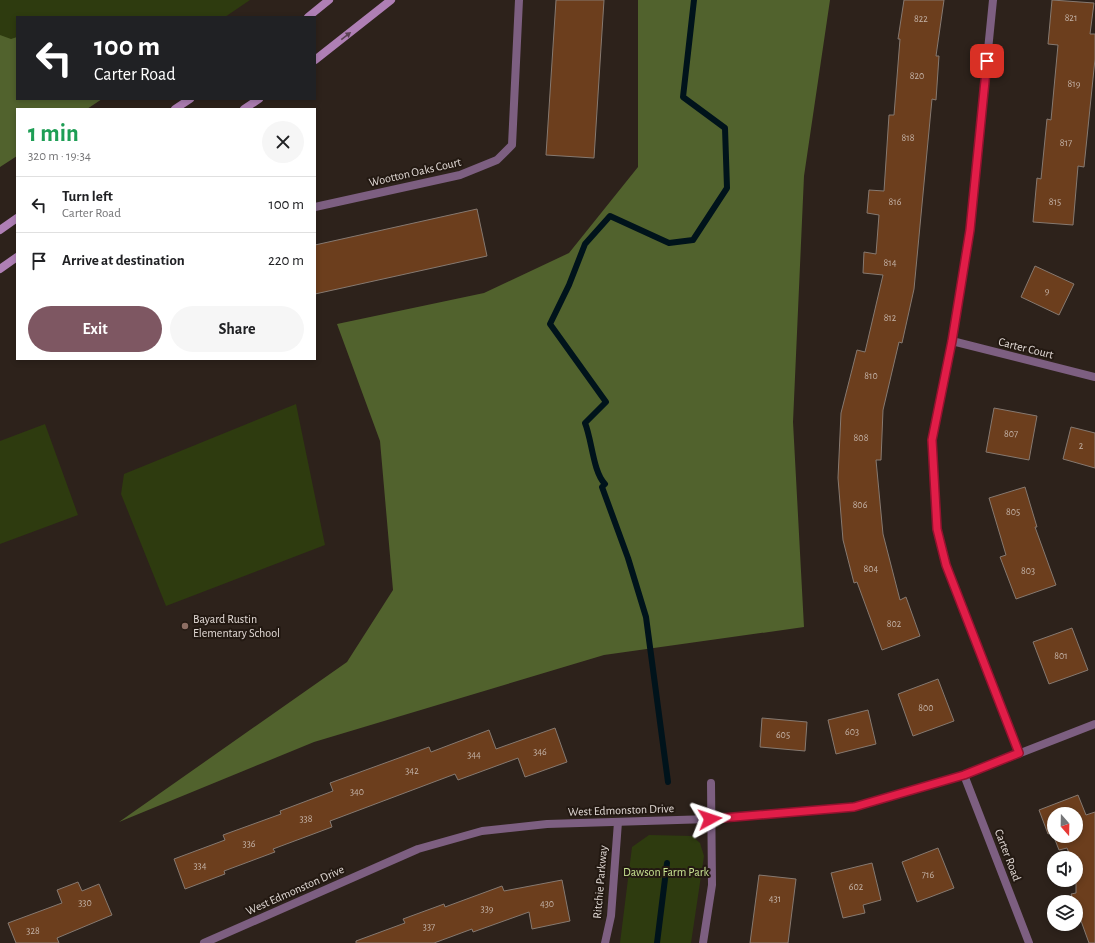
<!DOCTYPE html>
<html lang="en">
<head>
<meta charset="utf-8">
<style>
  :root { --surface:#fff; --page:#f6f6f6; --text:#202124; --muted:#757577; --line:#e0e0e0; --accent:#7e5762 }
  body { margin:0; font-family:"Alegreya Sans",sans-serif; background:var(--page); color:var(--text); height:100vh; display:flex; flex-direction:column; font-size:15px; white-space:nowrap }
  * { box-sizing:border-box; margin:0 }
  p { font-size:13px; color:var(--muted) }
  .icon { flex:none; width:22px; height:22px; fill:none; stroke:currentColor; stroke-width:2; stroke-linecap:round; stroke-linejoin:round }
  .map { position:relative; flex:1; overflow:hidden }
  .sheet { position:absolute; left:16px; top:108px; width:300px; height:252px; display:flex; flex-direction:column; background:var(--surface); border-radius:0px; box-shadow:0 2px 6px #0003 }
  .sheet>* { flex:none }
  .banner { position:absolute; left:16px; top:16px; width:300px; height:84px; border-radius:0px; box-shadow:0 2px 6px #0003; background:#202124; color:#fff; overflow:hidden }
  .needle { width:26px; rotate:160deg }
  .tools { position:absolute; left:1047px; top:807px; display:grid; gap:8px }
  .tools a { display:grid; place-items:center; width:36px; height:36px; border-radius:50%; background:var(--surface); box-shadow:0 2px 6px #0003; font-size:20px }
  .pin { position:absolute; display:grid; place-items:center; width:34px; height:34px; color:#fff; margin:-17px; border-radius:8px; box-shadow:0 2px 6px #0006 }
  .me { position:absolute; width:44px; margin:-22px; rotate:85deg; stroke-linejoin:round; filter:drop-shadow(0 0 3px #0008) }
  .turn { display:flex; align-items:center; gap:14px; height:84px; padding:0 12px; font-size:18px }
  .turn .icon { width:52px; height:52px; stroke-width:2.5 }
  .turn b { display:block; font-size:28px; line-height:34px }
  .round { display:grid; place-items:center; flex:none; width:42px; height:42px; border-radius:21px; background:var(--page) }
  .headline { display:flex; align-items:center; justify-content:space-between; height:68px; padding:0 12px }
  h1 { font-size:24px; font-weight:700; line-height:30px; color:#1e9e55 }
  .action { display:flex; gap:8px; margin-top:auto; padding:8px 12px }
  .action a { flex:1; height:46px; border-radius:24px; background:var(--accent); color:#fff; font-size:16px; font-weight:700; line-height:46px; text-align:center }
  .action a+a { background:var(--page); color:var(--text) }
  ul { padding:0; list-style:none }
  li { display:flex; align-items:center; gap:12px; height:56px; padding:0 12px; border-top:1px solid var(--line) }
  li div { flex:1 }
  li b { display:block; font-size:15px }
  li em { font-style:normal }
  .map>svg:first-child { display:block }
</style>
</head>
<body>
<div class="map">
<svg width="1095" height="943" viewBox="0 0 1095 943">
  <rect width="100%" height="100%" fill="#2d221b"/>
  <path fill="#2e3b0f" d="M0 0H250L225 17H17V109L0 167Z
    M296 404 325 545 166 606 121 494 124 474Z
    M45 424 78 515 0 544V441Z
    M649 835 692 836 700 843 704 856 691 943H620L632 847Z"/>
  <path fill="#51622d" d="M638 0H830L804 176 793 422 804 627 604 655 314 742 119 822 347 662 393 590 380 441 337 324 484 293 569 253 638 167Z
    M0 35 11 39 17 37V99H102L87 109H17V156L0 167Z"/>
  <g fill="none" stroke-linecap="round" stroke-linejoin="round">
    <path stroke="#00131b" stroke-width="6" d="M668 782 646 617 628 558 602 487 605 484C593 472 592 440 585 423L606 402 550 324 569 285 585 244 610 216 669 243 693 240 727 188 725 128 683 97 694 0
      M657 943 667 863"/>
  </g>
  <path fill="#6c3e1d" stroke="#867970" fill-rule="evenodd" d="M556 0H604L594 158 546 155Z
    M904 0H944L936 56H939L936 100 932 99 914 289 902 343 899 342 883 410 881 460H876L883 534 900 600 906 597 920 636 882 650 857 582 854 583 843 540 838 478 841 413 857 350 865 352 883 275 863 273 864 252 876 254 879 215 867 213 869 190 884 191 889 115H894L900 39H898Z
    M1052 0 1094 3 1090 34H1095V59L1090 108 1084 167 1078 166 1073 225 1033 222 1037 178 1041 179 1047 119 1051 120 1058 45 1048 44Z
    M477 209 487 256 315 294V245Z
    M1035 266 1074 284 1059 315 1021 297Z
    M994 408 1037 416 1029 460 986 452Z
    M1071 427 1095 433V468L1063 459Z
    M1025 487 1037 527H1035L1056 585 1016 599 1000 557 1006 555 989 498Z
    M1072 628 1088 670 1049 684 1033 642Z
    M938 679 954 721 913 736 898 694Z
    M868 710 876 744 836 754 828 720Z
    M762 718 807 722 805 751 760 747Z
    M555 728 567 762 525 777 518 758 458 780 455 774 330 821 332 827 273 849 275 852 224 871 225 874 185 889 174 859 225 840 223 835 281 814 280 811 333 791 330 783 429 747 431 752 489 730 496 749Z
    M1078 795 1086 815 1095 812V943H1089L1076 907V902H1074L1071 894 1076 893V858H1071L1067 848 1059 850 1052 832 1048 834 1039 810ZM1054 814H1076V836H1054Z
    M938 848 954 888 917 902 902 862Z
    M872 863 881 900 863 905 865 913 843 918 831 873Z
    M759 875 796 879 788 943H750Z
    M562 880 570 921 532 929 529 912 473 932 472 929 434 943H356V941L405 923 403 919 444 904 445 907 502 886 504 891Z
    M78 882 82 891 99 884 112 915 57 938 59 943H16L8 923 62 903 57 890Z"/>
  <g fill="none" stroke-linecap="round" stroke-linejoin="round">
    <path stroke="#7d5f81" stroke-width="8" d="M993 0 970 230 952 341 932 440 937 529 946 565 1019 753
      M315 207 460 175 497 160 512 145 519 0
      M952 341 1095 377
      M964 775 1029 943
      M605 943 611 916 618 822
      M703 943 712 885 711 783"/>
    <path stroke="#7d5f81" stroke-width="8" d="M204 943 418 849 482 831 547 824 710 819 854 807 964 775 1095 724"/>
    <path stroke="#af7fb5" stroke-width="8" d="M308 17 329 0
      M315 60 391 0
      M175 109 190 99
      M244 109 259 99
      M0 230 17 218
      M0 269 17 257"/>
  </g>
  <defs><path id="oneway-solid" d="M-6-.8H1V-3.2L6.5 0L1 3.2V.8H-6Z"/></defs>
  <use fill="#5b4253" href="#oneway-solid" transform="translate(346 36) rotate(-38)"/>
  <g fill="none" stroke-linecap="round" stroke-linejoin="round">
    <defs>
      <path id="route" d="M710 819 854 807 964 775 1019 753 946 565 937 529 932 440 952 341 970 230 987 61"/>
    </defs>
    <use href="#route" stroke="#92132f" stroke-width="10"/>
    <use href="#route" stroke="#e11d48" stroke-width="7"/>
  </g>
  <circle fill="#8d6e63" stroke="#231912" stroke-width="1.5" cx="185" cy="626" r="4"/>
  <g text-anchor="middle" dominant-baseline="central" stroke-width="4" stroke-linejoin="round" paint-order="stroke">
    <g font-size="10" fill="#c4b3a8">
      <text x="1071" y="18">821</text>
      <text x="921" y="19">822</text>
      <text x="917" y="76">820</text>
      <text x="1074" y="84">819</text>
      <text x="908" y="138">818</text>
      <text x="1066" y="143">817</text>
      <text x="895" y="202">816</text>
      <text x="1055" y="202">815</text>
      <text x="890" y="263">814</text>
      <text x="1047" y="291">9</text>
      <text x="890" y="318">812</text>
      <text x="871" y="376">810</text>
      <text x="1011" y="434">807</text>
      <text x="861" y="438">808</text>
      <text x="1081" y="446">2</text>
      <text x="860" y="505">806</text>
      <text x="1013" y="512">805</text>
      <text x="871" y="569">804</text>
      <text x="1028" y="571">803</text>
      <text x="894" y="624">802</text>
      <text x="1061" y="656">801</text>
      <text x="926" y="708">800</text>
      <text x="852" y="732">603</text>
      <text x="783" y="735">605</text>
      <text x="540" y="752">346</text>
      <text x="474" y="755">344</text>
      <text x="412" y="771">342</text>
      <text x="357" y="792">340</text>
      <text x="306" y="819">338</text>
      <text x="249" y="844">336</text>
      <text x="200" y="866">334</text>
      <text x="928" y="875">716</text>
      <text x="856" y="887">602</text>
      <text x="775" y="899">431</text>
      <text x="85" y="903">330</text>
      <text x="547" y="904">430</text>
      <text x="487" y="909">339</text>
      <text x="429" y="927">337</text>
      <text x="33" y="931">328</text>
    </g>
    <g font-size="12" fill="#e2dad6" stroke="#231912">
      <text transform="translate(415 172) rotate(-13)">Wootton Oaks Court</text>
      <text transform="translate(1026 348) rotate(14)">Carter Court</text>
      <text transform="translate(621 810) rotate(-2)">West Edmonston Drive</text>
      <text transform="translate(1008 855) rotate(69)">Carter Road</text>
      <text transform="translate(600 882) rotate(-85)">Ritchie Parkway</text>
      <text transform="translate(295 890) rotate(-24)">West Edmonston Drive</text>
    </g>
    <g font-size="12" fill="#e2dad6" stroke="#231912" text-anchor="start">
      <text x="193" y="619">Bayard Rustin<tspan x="193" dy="14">Elementary School</tspan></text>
    </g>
    <g font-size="12" fill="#c9e492" stroke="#231912">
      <text x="666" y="872">Dawson Farm Park</text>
    </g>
  </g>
</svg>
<div class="tools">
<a><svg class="needle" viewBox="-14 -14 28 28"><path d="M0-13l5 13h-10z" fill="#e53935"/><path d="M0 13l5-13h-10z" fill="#757577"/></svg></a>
<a><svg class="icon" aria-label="sound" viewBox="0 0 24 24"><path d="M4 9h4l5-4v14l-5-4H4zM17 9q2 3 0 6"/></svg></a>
<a><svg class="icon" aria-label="layers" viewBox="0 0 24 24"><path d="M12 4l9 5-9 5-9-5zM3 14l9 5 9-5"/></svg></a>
</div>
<div class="pin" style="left:987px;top:61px;background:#d93025"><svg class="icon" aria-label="arrive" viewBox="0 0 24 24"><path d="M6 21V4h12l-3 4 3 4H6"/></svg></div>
<svg class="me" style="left:710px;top:819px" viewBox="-20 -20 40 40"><path d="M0-17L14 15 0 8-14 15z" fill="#e11d48" stroke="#fff" stroke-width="4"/></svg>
<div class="banner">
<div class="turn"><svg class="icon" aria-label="left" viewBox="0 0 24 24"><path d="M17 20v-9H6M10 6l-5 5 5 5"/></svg><div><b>100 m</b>Carter Road</div></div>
</div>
<section class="sheet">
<div class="headline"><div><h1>1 min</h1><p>320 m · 19:34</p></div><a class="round"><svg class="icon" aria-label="close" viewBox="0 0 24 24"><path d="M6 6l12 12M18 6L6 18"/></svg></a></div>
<ul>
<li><svg class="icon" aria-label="left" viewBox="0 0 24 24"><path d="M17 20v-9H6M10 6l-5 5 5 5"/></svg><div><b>Turn left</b><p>Carter Road</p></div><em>100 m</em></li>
<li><svg class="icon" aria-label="arrive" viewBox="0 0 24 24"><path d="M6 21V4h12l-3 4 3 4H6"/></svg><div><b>Arrive at destination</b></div><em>220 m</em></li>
</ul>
<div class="action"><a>Exit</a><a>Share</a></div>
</section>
</div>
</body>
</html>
